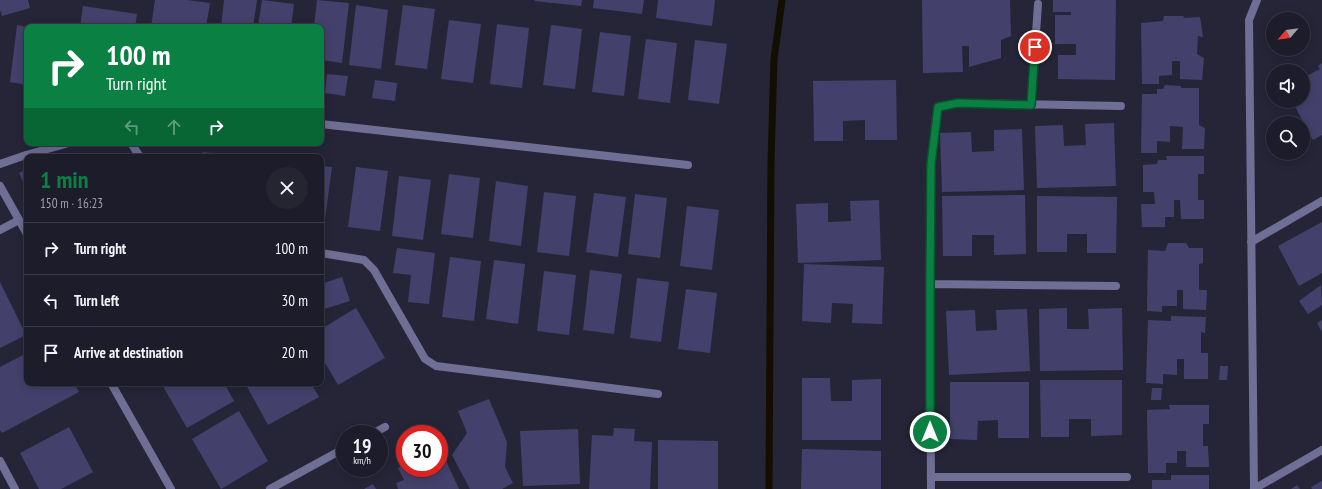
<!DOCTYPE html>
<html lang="en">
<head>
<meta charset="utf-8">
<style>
  :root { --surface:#1c1c2a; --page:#252532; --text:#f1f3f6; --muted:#a0a1a8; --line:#3a3a47; --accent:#0b8043 }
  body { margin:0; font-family:"PT Sans Narrow",sans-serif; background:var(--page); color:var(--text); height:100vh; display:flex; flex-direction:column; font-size:15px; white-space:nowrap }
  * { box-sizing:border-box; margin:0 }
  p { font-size:13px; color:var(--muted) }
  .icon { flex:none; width:22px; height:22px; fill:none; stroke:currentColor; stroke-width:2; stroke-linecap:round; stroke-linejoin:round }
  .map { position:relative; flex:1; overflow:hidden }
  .side { position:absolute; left:24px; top:154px; width:300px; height:232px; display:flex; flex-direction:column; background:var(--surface); border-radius:8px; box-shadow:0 2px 10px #0003,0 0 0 1px var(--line) }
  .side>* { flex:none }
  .banner { position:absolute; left:24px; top:24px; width:300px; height:122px; border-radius:8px; box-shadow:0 2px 10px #0003,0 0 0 1px var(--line); background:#0b8043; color:#fff; overflow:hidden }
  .needle { width:26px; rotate:241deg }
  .buttons { position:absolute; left:1266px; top:12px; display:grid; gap:8px }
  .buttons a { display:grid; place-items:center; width:44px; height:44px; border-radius:50%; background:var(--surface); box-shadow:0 2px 10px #0003,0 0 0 1px var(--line); font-size:20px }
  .speed { position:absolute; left:336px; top:425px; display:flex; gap:8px; font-size:20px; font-weight:700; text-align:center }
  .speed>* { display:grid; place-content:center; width:52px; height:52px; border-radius:50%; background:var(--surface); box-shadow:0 2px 10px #0003,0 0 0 1px var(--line); line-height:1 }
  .speed small { font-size:10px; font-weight:400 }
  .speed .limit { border:6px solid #d22; background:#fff; color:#111 }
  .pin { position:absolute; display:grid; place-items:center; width:34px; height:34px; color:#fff; margin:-17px; border:2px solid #fff; border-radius:50%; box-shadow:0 1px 4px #0007 }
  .me { position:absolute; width:44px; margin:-22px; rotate:0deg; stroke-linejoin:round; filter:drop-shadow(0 0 3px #0008) }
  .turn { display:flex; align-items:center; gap:14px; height:84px; padding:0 16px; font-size:18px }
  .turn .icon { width:52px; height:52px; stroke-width:2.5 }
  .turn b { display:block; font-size:28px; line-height:34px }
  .lanes { display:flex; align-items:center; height:38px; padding:0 16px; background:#0003; justify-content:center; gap:20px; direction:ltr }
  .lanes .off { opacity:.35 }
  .round { display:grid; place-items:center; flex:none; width:42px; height:42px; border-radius:21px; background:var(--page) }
  .overview { display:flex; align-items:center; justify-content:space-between; height:68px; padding:0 16px }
  h1 { font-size:24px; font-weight:700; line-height:30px; color:var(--accent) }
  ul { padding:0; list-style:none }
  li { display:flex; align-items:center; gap:12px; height:52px; padding:0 16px; border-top:1px solid var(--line) }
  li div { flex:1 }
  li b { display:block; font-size:15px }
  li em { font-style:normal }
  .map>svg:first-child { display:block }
</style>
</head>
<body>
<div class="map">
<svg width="1322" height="489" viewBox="0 0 1322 489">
  <rect width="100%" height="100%" fill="#262538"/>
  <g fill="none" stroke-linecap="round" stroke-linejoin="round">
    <path stroke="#120f00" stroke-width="7" d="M769 489 771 161 774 59 782 0"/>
  </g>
  <path fill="#43416b" d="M0 0H28L30 8 2 16 0 10Z
    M155 0H187L210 3 206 27H151Z
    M224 0H257L253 27H221Z
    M262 0 294 4 291 27H258Z
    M317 0 349 3 342 63 321 60V27H314Z
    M535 0H582L581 6 534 1Z
    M594 0H644L642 14 593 8Z
    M658 0H715L712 26 656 18Z
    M922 0H1010L1011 36 1001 40V58L969 67V46H962L963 72 923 73Z
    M1053 0H1116L1115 80 1058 79V55H1076V44H1055V15H1071V12H1053Z
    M356 5 388 10 381 69 349 65Z
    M403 5 435 9 427 69 395 65Z
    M83 6 137 14 135 27H80Z
    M1164 16H1184L1183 18 1200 17 1203 37 1198 36 1197 54 1204 58 1202 80 1180 79V61H1172V75L1159 76V84H1142L1141 23 1163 21Z
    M449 20 481 24 473 83 441 79Z
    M497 24 529 28 522 88 490 84Z
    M17 25 27 27V85L10 82Z
    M551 25 582 29 575 89 543 85Z
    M600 32 631 36 624 96 592 92Z
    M646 39 677 43 670 103 638 99Z
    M695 40 727 44 719 104 688 100Z
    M1322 63V135L1313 140 1292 101H1303V95L1305 94 1303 90V78L1320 69 1318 66Z
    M327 74 348 76 345 96 325 93Z
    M375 80 397 83 395 101 372 98Z
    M896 80 897 140H865V120L843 121V141H814L813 81Z
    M1165 85 1181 86V88H1199V125L1205 128 1204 149H1182L1183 127 1170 126V142L1157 141V153H1141L1142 94H1157V89H1163Z
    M1114 123 1116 186 1037 188 1035 126 1063 125 1064 146 1086 145 1085 124Z
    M1022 129 1024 190 942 192 940 133 971 132 972 152 994 151V130Z
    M203 152 233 156V157H202Z
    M1166 156H1204V174H1198V200H1204V219H1181L1180 200H1174V217H1165V227H1142L1141 204H1155L1154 192H1143V165L1157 164 1158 160H1167Z
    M321 166 332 167 324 227 321 226Z
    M356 167 388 171 380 231 348 227Z
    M27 169V191L19 173Z
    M449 174 480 178 473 238 441 234Z
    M399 176 431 180 423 240 392 236Z
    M496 181 528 186 521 246 489 241Z
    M544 192 576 196 569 256 537 252Z
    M594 193 626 197 618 257 586 252Z
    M635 194 667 198 660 258 628 254Z
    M1025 195 1026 254 994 255V235H972V256H943L942 196Z
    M1037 196 1117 197 1116 253H1087V234H1067V252H1037Z
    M879 200 881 260 798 263 796 204 828 203V222L851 221 850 201Z
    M687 206 719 210 712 270 680 266Z
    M1322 222V273L1299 286 1278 246Z
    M1168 243H1186L1189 248H1203V263L1199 264V290H1207L1206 310 1183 309V290H1177V306H1162V312L1147 311 1148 250 1165 251Z
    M397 248 435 253 429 304 408 302 411 275 393 273Z
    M450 257 481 261 474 321 442 317Z
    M494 260 525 264 518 324 486 319Z
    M804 264 884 267 882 324 852 323 853 304 832 303 831 323 802 321Z
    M590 270 622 274 614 334 583 330Z
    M544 271 576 275 569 335 537 331Z
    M342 277 350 301 321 310V284Z
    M637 278 669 282 661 342 630 338Z
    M0 282 26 335 0 348Z
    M1321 285 1322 305 1308 314 1299 301Z
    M686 289 717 293 710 353 678 349Z
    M356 308 385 358 338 385 321 356V329Z
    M1067 308V329H1089L1088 309 1122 308 1123 370 1040 371 1039 309Z
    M1027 309 1030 371 949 375 946 311 975 310 976 331 997 330 996 310Z
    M1171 316 1206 317 1205 333 1201 332V353H1208V379H1184V359H1177V375L1163 374V384L1146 383 1148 320 1171 321Z
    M1322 320V332L1317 323Z
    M27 353V383H74L79 392 2 433 0 430V367Z
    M1220 366H1228L1227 380H1219Z
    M802 378H830L831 401H852V380L881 379V440H802Z
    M1040 380H1122V435L1091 436V419H1069V437H1041Z
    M950 382H1029V438H998V420L978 421 977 440 950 439Z
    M161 383H224L234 401 187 428Z
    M245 383H311L319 397 268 425Z
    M1152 388H1162L1161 400H1151Z
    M489 399 507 442 505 467 513 483 502 489H470L452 455 467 433 458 411Z
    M1169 405H1209V424H1203V446H1208L1209 467H1186V451H1177V463H1166V473H1148L1147 410 1170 409Z
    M239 411 268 461 221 489 192 439Z
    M69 427 93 472 61 489H39L20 453Z
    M614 428 635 429 634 441 652 442 650 489H589L592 435 613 436Z
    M578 429 580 484 523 486 520 431Z
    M658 440 718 441V489H658Z
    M439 446 459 489H398L396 483 404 480 398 468 405 464V468H439Z
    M802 449 881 451V489H801Z
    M1171 475H1209V489H1152V480H1171Z
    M1322 481V489H1312L1311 487Z
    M373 484 376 489H364Z
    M1297 485 1300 489H1291Z"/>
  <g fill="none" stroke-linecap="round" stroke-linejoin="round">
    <path stroke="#6f6e94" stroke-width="8" d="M1031 105 1038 4
      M321 124 688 165
      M131 143 140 157
      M0 164 26 155 69 143
      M0 186 27 234
      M0 230 19 220
      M1251 242 1322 201
      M321 253 364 260 374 270 425 359 436 366 658 394
      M930 284 1116 286
      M111 383 171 489
      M372 434 385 427
      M0 461 15 489
      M931 477H1127
      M270 489 345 448
      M931 489 930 284 931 164 938 107 958 103 1121 106
      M1254 489 1249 20 1257 0
      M1254 489 1322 450"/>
  </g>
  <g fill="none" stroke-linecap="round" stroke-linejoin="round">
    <defs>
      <path id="route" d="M930 432V284L931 164 938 107 958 103 1031 105 1035 47"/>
    </defs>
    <use href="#route" stroke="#07532c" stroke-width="10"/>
    <use href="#route" stroke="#0b8043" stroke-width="7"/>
  </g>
</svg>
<div class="buttons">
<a><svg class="needle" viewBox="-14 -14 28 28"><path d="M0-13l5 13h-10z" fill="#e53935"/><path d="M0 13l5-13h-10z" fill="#a0a1a8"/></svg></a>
<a><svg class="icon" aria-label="sound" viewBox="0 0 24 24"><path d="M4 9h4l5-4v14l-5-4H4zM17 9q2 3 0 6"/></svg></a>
<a><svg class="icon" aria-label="search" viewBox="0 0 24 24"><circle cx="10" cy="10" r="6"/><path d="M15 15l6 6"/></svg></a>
</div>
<div class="speed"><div>19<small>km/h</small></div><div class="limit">30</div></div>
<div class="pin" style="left:1035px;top:47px;background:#d93025"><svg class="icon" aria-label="arrive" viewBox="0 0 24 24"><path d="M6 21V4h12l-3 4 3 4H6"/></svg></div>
<svg class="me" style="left:930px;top:432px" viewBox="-20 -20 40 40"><circle r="17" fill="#0b8043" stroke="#fff" stroke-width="3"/><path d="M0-11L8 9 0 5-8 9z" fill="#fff"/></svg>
<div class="banner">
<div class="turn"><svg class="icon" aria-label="right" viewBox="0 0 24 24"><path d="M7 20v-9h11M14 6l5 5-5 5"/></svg><div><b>100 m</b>Turn right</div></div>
<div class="lanes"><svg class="icon off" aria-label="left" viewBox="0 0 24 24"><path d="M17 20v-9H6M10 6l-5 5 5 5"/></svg><svg class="icon off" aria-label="ahead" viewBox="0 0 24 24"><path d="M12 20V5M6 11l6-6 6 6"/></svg><svg class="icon" aria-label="right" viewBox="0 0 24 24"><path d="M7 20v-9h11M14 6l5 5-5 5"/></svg></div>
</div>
<section class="side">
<div class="overview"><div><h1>1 min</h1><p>150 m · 16:23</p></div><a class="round"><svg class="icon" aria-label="close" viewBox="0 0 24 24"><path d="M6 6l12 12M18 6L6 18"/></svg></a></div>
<ul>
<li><svg class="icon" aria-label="right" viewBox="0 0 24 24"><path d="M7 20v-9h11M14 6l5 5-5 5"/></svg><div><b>Turn right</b></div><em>100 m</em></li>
<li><svg class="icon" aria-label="left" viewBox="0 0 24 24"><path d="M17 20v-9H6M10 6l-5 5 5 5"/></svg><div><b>Turn left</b></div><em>30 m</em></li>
<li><svg class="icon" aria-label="arrive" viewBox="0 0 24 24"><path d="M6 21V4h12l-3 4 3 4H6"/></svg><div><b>Arrive at destination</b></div><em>20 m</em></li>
</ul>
</section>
</div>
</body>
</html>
